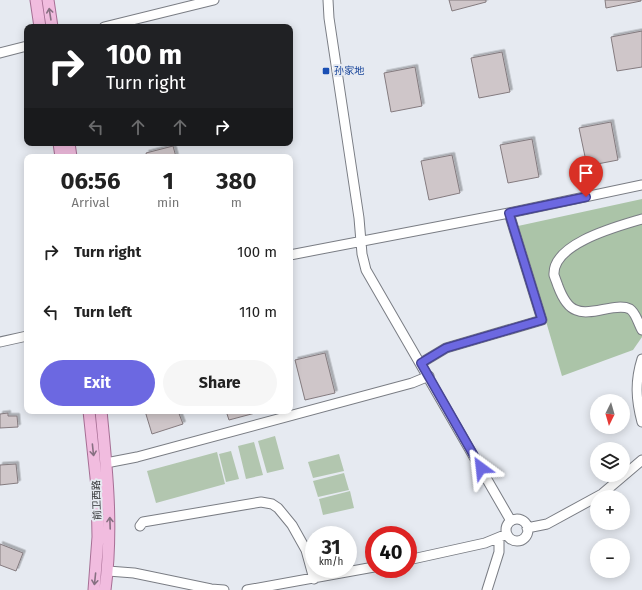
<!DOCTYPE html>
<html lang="en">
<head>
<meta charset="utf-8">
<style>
  :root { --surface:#fff; --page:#f6f6f6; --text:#222; --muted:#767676; --accent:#6c68e1 }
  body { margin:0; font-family:"Fira Sans","Noto Sans SC",sans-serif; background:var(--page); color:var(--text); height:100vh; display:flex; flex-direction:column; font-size:15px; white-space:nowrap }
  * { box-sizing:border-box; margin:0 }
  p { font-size:13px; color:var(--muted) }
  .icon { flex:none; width:22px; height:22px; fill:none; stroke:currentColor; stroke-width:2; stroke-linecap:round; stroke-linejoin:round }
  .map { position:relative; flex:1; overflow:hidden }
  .details { position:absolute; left:24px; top:154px; width:269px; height:260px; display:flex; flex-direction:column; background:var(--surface); border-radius:8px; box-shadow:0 2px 10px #0003 }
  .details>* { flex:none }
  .top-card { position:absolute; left:24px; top:24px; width:269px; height:122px; border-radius:8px; box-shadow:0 2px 10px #0003; background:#202124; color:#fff; overflow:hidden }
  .needle { width:26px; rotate:185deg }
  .fabs { position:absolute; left:590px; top:394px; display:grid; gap:8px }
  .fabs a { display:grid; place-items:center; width:40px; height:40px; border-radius:50%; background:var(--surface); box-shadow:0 2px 10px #0003; font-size:20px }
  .speed { position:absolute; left:305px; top:526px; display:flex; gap:8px; font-size:20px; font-weight:700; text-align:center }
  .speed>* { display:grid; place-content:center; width:52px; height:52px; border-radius:50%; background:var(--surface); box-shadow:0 2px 10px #0003; line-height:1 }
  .speed small { font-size:10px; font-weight:400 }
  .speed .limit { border:6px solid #d22; background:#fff; color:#111 }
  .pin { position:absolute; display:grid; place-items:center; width:34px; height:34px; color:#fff; margin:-41px -17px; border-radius:50% 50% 50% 0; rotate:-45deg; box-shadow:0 0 4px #0007 }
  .pin .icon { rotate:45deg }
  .me { position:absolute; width:44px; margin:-22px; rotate:330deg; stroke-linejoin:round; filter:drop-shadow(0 0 3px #0008) }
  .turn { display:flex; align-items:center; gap:14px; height:84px; padding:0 16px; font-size:18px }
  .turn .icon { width:52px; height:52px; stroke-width:2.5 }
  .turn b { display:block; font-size:28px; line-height:34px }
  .lanes { display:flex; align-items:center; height:38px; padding:0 16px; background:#0003; justify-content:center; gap:20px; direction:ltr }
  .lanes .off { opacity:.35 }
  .eta { display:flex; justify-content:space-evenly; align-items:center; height:68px; text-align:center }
  .eta b { font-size:24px; font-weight:700; line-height:28px }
  .action { display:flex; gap:8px; margin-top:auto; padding:8px 16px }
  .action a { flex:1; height:46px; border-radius:24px; background:var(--accent); color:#fff; font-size:16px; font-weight:700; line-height:46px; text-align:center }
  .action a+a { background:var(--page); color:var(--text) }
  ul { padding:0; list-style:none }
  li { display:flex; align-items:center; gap:12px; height:60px; padding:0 16px }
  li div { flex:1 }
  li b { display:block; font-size:15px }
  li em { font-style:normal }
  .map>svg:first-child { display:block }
</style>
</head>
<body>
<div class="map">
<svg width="642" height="590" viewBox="0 0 642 590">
  <defs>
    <filter id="shadow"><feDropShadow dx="2.5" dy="-2.5" stdDeviation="0" flood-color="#0004"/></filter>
  </defs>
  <rect width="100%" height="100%" fill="#e6eaf1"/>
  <path fill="#b2c6af" d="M275 436 284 469 267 473 258 441Z
    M254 442 263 475 246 479 238 446Z
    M231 451 239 479 226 482 219 454Z
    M217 452 225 484 156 503 147 471Z
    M339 454 344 471 313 478 308 462Z
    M344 473 349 490 318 497 313 481Z
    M350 491 354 508 323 515 319 499Z"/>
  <path fill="#abc4a8" d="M642 199V337L633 350 562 376 518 226Z"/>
  <path fill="#cfc6c9" stroke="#847b7f" filter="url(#shadow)" d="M449 0H486V2L452 11Z
    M605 0H641V1L606 8Z
    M642 31V67L617 71 611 37Z
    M502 52 510 92 479 98 471 58Z
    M415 67 422 106 391 112 384 73Z
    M611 122 618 160 587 166 579 128Z
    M532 139 539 177 508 183 500 145Z
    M173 146 176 157H147L146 153Z
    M452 155 460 193 429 200 421 161Z
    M325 353 335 393 305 400 295 360Z
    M145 411H178L183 424 152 434Z
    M226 411H258L259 412 229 420Z
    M8 413V416H17L18 427 0 428V414Z
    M16 464 18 483 0 485V465Z
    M0 544 23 553 16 571 0 565Z"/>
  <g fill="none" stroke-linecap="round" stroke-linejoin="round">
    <defs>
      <path id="minor" d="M328 0 329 18 359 218 362 254 366 270 511 521
        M104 27 214 0
        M0 53 27 46
        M642 219C619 226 552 243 554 275 555 278 557 283 558 286 561 294 567 307 576 310 590 317 616 302 630 309 636 313 638 323 642 330
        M290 255 509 213 642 185
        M0 342 27 336
        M642 359C635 381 636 400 642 422
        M421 363 446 348 542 320 509 213
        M106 463 137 457 412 383 429 376
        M506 530a11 11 0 1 1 22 0a11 11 0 1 1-22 0Z
        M140 526 143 522 261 502 272 504 278 508 292 525 306 550 314 579
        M527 528 547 524 602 494 642 460
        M408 560 485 543 507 534
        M108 571 134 573 211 589 224 590
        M247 590 374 567
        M487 590 499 552V538"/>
      <path id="major" d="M36 0 40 27
        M48 0 52 27
        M59 143 61 157
        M69 143 71 157
        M89 411 97 487 98 537 94 590
        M101 411C107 471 113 530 105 590"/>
    </defs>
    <use href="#minor" stroke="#7a7d84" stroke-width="11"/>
    <use href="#major" stroke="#a76f95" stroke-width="13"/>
    <use href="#minor" stroke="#fff" stroke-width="9"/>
    <use href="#major" stroke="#f1bcdf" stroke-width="11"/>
  </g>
  <defs><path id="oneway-shaft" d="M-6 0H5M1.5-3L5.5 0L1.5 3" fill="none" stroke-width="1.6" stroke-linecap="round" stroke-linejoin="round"/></defs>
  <g stroke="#877082">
    <use href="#oneway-shaft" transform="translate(50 14) rotate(-99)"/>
    <use href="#oneway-shaft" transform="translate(93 450) rotate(84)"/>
    <use href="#oneway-shaft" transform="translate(110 523) rotate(-92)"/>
    <use href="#oneway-shaft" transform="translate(95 579) rotate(96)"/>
  </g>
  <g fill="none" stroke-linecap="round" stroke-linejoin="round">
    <defs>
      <path id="route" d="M481 468 421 363 446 348 542 320 509 213 586 197"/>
    </defs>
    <use href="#route" stroke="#464492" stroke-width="10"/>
    <use href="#route" stroke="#6c68e1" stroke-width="7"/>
  </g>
  <rect fill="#1a4fb4" stroke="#e6eaf1" stroke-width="1.5" x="322" y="67" width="8" height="8" rx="2"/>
  <g text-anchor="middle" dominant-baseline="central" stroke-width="4" stroke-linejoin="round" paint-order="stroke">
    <g font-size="10" fill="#164399" stroke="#e6eaf1" text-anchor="start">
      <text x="334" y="71">孙家地</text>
    </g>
    <g font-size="10" fill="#313235" stroke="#e6eaf1">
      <text transform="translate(97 500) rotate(-92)">前卫西路</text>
    </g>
  </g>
</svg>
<div class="fabs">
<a><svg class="needle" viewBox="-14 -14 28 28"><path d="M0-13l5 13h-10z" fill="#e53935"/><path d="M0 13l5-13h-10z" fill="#767676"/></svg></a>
<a><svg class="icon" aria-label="layers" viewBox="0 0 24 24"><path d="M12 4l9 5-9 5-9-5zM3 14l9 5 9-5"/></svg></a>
<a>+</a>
<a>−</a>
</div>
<div class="speed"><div>31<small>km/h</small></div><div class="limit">40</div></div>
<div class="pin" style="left:586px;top:197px;background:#d93025"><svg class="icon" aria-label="arrive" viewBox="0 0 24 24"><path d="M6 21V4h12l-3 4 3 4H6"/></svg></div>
<svg class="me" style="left:481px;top:468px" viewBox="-20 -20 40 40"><path d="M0-17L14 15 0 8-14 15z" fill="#6c68e1" stroke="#fff" stroke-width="4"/></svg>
<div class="top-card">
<div class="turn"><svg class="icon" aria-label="right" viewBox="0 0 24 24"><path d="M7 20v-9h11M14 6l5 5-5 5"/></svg><div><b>100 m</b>Turn right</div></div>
<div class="lanes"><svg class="icon off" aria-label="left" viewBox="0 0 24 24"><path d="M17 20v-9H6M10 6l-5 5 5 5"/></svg><svg class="icon off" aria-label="ahead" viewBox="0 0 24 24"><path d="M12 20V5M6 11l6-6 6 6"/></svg><svg class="icon off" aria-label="ahead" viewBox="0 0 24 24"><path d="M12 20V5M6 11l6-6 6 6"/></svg><svg class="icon" aria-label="right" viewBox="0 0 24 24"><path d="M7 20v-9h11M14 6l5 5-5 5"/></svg></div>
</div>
<section class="details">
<div class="eta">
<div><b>06:56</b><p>Arrival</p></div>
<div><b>1</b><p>min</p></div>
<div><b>380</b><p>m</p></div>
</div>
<ul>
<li><svg class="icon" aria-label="right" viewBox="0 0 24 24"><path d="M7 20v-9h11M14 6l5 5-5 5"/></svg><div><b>Turn right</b></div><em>100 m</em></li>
<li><svg class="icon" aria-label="left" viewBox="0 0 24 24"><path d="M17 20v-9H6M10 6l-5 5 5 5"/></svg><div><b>Turn left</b></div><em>110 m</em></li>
</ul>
<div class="action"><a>Exit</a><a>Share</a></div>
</section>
</div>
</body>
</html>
